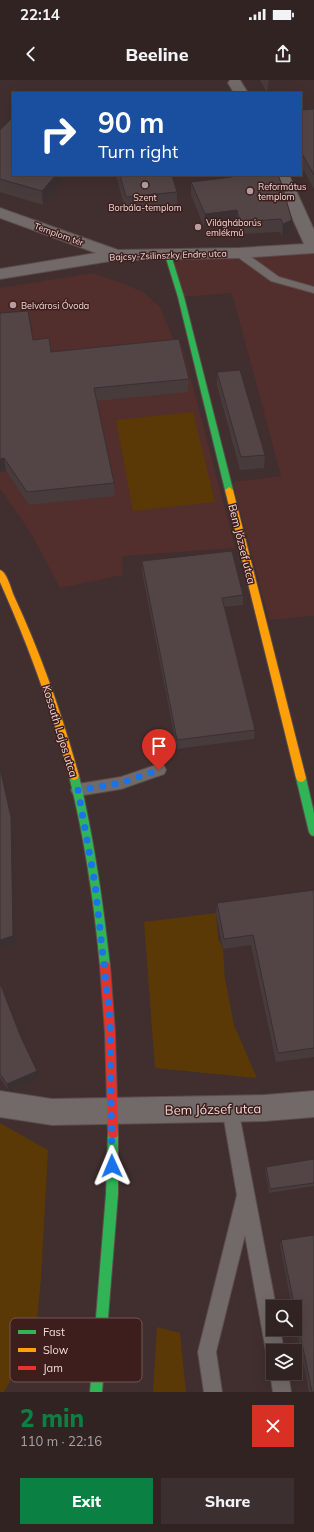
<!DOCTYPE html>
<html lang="en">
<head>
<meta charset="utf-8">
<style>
  :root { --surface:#302322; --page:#3c2f2f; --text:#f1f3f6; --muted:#a8a4a5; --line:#4b4040; --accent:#0b8043 }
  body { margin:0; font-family:Mulish,sans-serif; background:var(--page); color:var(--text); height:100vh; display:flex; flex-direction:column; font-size:15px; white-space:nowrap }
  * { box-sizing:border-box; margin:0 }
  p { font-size:13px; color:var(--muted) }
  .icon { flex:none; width:22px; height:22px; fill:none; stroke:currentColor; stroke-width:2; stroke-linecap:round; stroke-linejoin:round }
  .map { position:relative; height:1312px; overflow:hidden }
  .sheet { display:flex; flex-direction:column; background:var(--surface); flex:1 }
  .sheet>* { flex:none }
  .guide { position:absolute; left:12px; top:12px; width:290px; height:84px; border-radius:0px; box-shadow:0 4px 16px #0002,0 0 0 1px var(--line); background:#1a4fa0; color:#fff; overflow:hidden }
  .buttons { position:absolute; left:266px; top:1220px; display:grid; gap:8px }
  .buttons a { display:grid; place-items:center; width:36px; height:36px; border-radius:0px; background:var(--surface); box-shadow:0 4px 16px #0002,0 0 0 1px var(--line); font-size:20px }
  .pin { position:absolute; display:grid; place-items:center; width:34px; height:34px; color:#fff; margin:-41px -17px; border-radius:50% 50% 50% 0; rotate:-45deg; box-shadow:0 0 4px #0007 }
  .pin .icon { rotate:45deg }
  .me { position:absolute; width:44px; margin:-22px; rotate:359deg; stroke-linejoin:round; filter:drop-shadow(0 0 3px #0008) }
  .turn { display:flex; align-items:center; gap:14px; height:84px; padding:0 20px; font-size:18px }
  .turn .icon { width:52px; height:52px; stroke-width:2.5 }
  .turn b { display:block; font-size:28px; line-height:34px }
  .round { display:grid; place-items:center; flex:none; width:42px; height:42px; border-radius:0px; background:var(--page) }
  .headline { display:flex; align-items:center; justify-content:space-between; height:68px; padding:0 20px }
  h1 { font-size:24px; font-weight:800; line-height:30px; color:var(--accent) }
  .button { display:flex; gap:8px; margin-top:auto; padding:8px 20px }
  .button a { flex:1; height:46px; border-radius:0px; background:var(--accent); color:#fff; font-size:16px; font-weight:800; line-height:46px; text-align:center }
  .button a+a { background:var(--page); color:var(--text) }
  .status { display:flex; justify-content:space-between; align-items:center; height:28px; padding:0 20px; background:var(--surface); direction:ltr }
  .status svg { height:11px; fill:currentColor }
  header { display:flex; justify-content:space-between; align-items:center; height:52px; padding:0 20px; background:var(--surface); font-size:18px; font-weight:800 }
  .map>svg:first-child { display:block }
</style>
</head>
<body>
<div class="status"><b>22:14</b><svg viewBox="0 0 49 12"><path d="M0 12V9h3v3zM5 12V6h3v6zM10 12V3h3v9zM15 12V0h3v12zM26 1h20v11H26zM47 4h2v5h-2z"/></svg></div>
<header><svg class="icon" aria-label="back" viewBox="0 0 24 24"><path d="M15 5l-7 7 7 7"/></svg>Beeline<svg class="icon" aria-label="share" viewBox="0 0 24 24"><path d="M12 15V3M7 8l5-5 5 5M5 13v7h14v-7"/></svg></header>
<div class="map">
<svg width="314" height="1312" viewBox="0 0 314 1312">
  <rect width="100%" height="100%" fill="#402f2e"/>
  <path fill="#522e2c" d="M314 168V536L269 540 233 402 281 396 232 213 181 217 168 175Z
    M91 193 119 202 143 212 160 227 173 258 183 268 235 468 122 476 123 495 60 508 32 455 0 408V208Z"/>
  <path fill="#5a3906" d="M193 332 215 422 133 431 116 340Z
    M216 833 218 858 223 869 225 899 234 945 257 998 155 988 144 842Z
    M0 1043 48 1070 41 1199 35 1259 4 1312H0Z
    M157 1247 180 1253 186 1312H153Z"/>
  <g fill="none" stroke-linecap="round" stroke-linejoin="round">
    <defs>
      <path id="lane" d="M239 170 243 171 279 197 314 207V213L271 201 235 175 234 173Z
        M159 684 164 686 166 690 164 694 121 709 78 716 73 714 71 710 73 706 78 704 121 697Z
        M230 1020 236 1022 238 1028 276 1227H273V1249H280L284 1271H273V1280L268 1278 266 1271 245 1155 216 1272 222 1312H204L198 1272 237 1115 222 1028 224 1022Z
        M272 1286 273 1293H288L291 1312H273L270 1293Z"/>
      <path id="street" d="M230 0H240L248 13H234L228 3Z
        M273 95H289L314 150V173L239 178 117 180 0 199V189L96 173 0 138V128L118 170 239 168 304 164Z
        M0 1011 52 1019 265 1015 314 1011V1037L265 1041 52 1045 0 1037Z"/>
      <path id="fast" d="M168 173 171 175 184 217 233 410 229 413 225 410 178 217 165 175Z
        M74 692 77 693 79 696C94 759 103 822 110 886L109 889 105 891 101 889 100 886C94 822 85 759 69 696L71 693Z
        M301 694 304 695 306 698 314 733V756L311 755 309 752 296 698 298 695Z
        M113 1048 117 1049 118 1053V1114L102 1312H90L106 1114 108 1053 109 1049Z"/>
      <path id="slow" d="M229 407 233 410 306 698 304 701 301 702 298 701 296 698 225 410Z
        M0 490C7 492 11 509 14 516 41 574 62 634 79 696L77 699 74 700 71 699 69 696C52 629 28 565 0 502Z"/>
      <path id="jam" d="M105 881 109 883 110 886 115 952 118 1053 117 1057 113 1058 109 1057 108 1053 105 952 100 886 101 883Z"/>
    </defs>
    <use href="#lane" stroke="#5b4c4b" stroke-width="2"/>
    <use href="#street" stroke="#5b4c4b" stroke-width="2"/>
    <use href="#fast" stroke="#5b4c4b" stroke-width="2"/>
    <use href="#slow" stroke="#5b4c4b" stroke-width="2"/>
    <use href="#jam" stroke="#5b4c4b" stroke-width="2"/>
    <use href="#lane" fill="#716a68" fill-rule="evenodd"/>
    <use href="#street" fill="#716a68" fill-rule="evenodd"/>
    <use href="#fast" fill="#30b455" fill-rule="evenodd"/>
    <use href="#slow" fill="#ff9f0a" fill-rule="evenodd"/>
    <use href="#jam" fill="#e5322d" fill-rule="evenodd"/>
  </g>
  <path fill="#473b3c" d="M260 0H269L267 13Z
    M314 29V109L301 86V30Z
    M0 50 13 95 62 103 43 125 0 112Z
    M116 95H172L177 112V128L126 133Z
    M230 95H278L292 140 290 153 282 157 280 152 239 154 236 143 204 147 191 115V102L229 98Z
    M0 233 33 260 51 272 189 299 188 312 97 321 114 403 115 416 29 425 6 391 0 392Z
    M217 292 265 375 264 388 240 390 217 305Z
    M142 481 243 515V525L224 527 255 650 254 659 177 669 142 492Z
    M314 810V977L276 982 251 865 223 869 216 833 217 823Z
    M0 903 20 955 38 998 9 1011 0 998Z
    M314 1079V1106L269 1113 265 1090 266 1087Z
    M281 1160 314 1312H309L295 1240V1227H292L280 1165Z"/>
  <path fill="#3a3031" d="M56 95H62V103L43 125 42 111Z
    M237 130 236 143 204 147 205 134Z
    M292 140 290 153 282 157 283 144Z
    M4 378 6 391 0 392V379Z
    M11 737 13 746 15 864 0 869V860Z
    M37 991 38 998 9 1011 7 1004Z"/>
  <path fill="#534546" stroke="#3a3031" d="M314 29V95L301 72V30Z
    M13 37V95H56L42 111 0 99V50Z
    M120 95H172L177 112 126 117Z
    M231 95H278L281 102 292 140 283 144 281 139 240 142 237 130 205 134 191 102 232 97Z
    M28 231 33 260 49 258 51 272 179 259 189 299 94 308 114 403 27 412 4 378 0 379V233Z
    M240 290 265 375 241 377 217 292Z
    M232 471 243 515 222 518 255 650 177 660 142 481Z
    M0 688 11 737 13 856 0 860Z
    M314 810V968L278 973 253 855 224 859 217 823Z
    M0 903 20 955 37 991 7 1004 0 994Z
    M314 1079V1103L270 1109 266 1087Z
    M314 1155V1312H312L281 1160Z"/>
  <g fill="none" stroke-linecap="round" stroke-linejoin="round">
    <path stroke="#1a73e8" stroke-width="7" stroke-dasharray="0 12.6" d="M112 1086 110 940 95 804 78 710 121 703 159 690"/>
  </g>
  <g fill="#b49f9e" stroke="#3d1e1c" stroke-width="1.5">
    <circle cx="145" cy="105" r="4"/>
    <circle cx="250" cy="111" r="4"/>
    <circle cx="198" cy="147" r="4"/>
    <circle cx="13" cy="225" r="4"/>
  </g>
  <g text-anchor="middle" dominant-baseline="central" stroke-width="3" stroke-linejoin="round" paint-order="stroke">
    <g font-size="9" fill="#f2dcda" stroke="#3d1e1c" text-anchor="start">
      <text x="258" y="106">Református<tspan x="258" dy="10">templom</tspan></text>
      <text x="145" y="117" text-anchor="middle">Szent<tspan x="145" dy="10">Borbála-templom</tspan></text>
      <text x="206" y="142">Világháborús<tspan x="206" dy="10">emlékmű</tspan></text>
      <text x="21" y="225">Belvárosi Óvoda</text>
    </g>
    <g font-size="9" fill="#f2dcda" stroke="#3d1e1c">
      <text transform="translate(59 154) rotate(20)">Templom tér</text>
      <text transform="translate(168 175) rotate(-2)">Bajcsy-Zsilinszky Endre utca</text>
    </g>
    <g font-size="11" fill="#f2dcda" stroke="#3d1e1c">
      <text transform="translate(242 464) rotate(76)">Bem József utca</text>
      <text transform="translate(60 651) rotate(73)">Kossuth Lajos utca</text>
    </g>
    <g font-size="13" fill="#f2dcda" stroke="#3d1e1c">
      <text transform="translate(213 1029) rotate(-1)">Bem József utca</text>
    </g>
  </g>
  <rect x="10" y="1238" width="132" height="64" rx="6" fill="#3d1e1c" stroke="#735755" stroke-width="1"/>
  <rect x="18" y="1250" width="18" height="4" fill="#30b455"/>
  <rect x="18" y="1268" width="18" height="4" fill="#ff9f0a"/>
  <rect x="18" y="1286" width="18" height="4" fill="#e5322d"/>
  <g font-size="11" fill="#f2dcda">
    <text x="43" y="1256">Fast</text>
    <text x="43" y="1274">Slow</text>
    <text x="43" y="1292">Jam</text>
  </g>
</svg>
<div class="buttons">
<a><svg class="icon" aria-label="search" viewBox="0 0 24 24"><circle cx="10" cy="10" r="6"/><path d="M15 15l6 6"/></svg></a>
<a><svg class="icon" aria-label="layers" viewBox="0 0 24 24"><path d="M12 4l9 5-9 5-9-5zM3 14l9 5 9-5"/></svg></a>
</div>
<div class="pin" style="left:159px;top:690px;background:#d93025"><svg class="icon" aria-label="arrive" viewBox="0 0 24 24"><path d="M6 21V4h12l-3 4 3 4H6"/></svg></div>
<svg class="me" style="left:112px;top:1086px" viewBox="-20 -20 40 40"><path d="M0-17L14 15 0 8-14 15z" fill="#1a73e8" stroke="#fff" stroke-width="4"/></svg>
<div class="guide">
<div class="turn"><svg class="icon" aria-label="right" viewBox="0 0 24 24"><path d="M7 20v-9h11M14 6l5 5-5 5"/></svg><div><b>90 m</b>Turn right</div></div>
</div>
</div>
<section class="sheet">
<div class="headline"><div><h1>2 min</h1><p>110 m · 22:16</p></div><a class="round" style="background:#d93025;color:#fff"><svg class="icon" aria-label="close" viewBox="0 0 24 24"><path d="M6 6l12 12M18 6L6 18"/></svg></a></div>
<div class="button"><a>Exit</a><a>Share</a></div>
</section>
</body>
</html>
